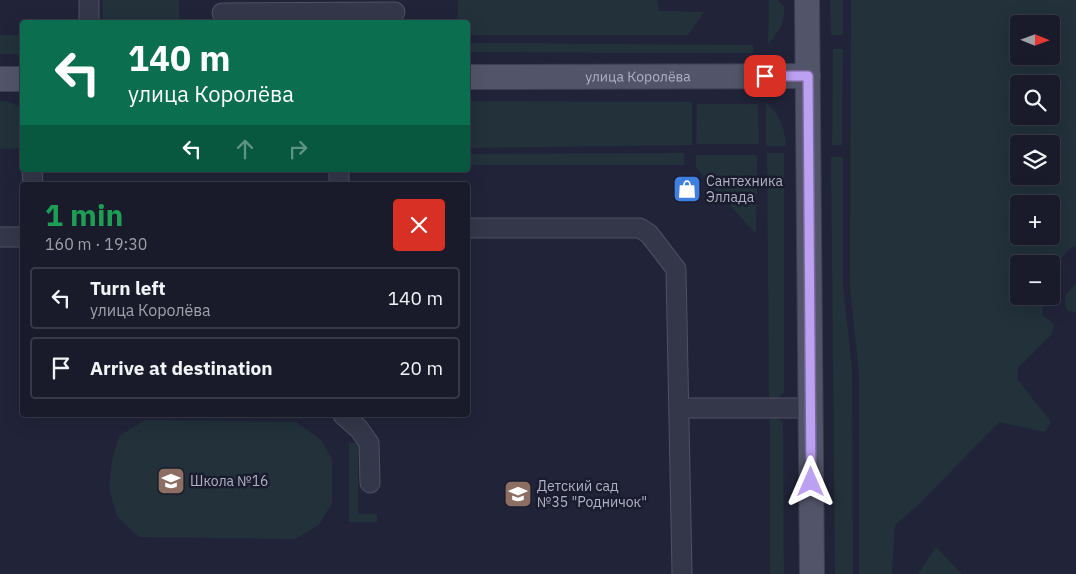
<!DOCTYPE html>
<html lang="en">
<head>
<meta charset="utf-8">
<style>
  :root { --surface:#191b2b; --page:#222433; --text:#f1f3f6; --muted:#9fa1a9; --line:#373947 }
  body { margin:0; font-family:"IBM Plex Sans",sans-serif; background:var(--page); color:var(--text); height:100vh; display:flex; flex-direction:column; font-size:19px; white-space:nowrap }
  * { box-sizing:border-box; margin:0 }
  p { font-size:16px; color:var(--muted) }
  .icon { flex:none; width:28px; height:28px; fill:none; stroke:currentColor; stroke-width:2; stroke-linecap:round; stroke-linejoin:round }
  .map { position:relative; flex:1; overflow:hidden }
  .side { position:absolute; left:20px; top:182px; width:450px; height:235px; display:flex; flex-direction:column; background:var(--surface); border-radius:5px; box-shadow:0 5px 20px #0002,0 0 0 1px var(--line) }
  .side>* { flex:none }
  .guide { position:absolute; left:20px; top:20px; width:450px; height:152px; border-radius:5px; box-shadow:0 5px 20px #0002,0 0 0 1px var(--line); background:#0b6e4f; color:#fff; overflow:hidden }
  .needle { width:32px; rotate:91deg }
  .buttons { position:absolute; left:1010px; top:15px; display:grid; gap:10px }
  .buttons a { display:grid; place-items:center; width:50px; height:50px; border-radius:5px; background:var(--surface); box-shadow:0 5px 20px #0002,0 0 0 1px var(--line); font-size:25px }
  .pin { position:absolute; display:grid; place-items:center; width:42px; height:42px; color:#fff; margin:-21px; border-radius:10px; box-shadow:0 2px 8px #0006 }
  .me { position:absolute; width:55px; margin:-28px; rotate:0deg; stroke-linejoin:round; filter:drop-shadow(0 0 4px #0008) }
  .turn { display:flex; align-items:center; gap:18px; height:105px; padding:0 25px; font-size:22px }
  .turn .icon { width:65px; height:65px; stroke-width:2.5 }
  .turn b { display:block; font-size:35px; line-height:42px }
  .lanes { display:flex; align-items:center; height:48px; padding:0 25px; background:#0003; justify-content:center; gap:25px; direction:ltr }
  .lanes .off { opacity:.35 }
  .round { display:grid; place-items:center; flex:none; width:52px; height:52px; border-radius:5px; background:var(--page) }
  .head { display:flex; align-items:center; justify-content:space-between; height:85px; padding:0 25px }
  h1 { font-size:30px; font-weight:800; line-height:38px; color:#1e9e55 }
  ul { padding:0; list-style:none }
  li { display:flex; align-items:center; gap:15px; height:62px; margin:0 10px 8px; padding:0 15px; border:2px solid var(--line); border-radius:5px }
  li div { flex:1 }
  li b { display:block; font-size:19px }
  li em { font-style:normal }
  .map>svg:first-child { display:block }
</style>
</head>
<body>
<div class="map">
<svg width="1076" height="574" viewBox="0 0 1076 574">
  <rect width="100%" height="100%" fill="#212439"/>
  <path fill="#22313a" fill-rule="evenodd" d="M102 0H179V22H103Z
    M458 0H657L659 11 704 12 688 35H468V22H458Z
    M769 0H778L784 7C785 24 779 31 768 44Z
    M830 0H843V35H831Z
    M851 0H1076V246L1070 248 1051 270V264H1019V296H1045L1042 315 1054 324 1052 334 1018 368 1017 379 1051 422 1045 432 999 422 920 503 895 525 892 574H859V374L850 288ZM1019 24H1051V56H1019ZM1019 84H1051V116H1019ZM1019 144H1051V176H1019ZM1019 204H1051V236H1019Z
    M0 35H22V54H0Z
    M468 43 753 45V53L468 52Z
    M833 49H843L842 145H832Z
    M0 101C9 101 16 104 22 110V148L0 149Z
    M468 101 692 102V145L468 148Z
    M766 103C780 113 785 129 786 146H766Z
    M697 104H758L759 144H696Z
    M684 153V165H468V154Z
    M767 153H784V392L779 397 769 399Z
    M696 155H757L756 234 696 168Z
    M831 157H843V284L852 369 853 574H835Z
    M1076 283V312L1068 311 1065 306V296Z
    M770 417 777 418 783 422 784 574H770Z
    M145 420 296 422 321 440 332 459V503L319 525 295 539 139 537 117 516 109 488 112 460 119 436Z
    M349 443H358V514H377V522H349Z
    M936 547 962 574H918Z"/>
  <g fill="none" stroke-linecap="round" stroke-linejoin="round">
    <defs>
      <path id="minor" d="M89 0V22
        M222 13 395 12
        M32 170 33 185
        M339 185V170
        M468 228H640L649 234 676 269 682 574
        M0 237H22
        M679 408H810
        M343 415 359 429 369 443 370 483"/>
      <g id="major">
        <path d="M807 0 812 574"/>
        <path id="s1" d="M468 77 808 76"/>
        <path d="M0 79H22"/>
      </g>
    </defs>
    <use href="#minor" stroke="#4f5164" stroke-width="21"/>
    <use href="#major" stroke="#3d4052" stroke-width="26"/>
    <use href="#minor" stroke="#343749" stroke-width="19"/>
    <use href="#major" stroke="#525569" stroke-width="24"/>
  </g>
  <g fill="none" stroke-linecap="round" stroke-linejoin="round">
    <defs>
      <path id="route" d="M765 76H808L811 482"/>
    </defs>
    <use href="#route" stroke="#7a689d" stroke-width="12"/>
    <use href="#route" stroke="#bca0f2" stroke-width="9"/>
  </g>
  <defs>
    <symbol id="shop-square" viewBox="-11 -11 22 22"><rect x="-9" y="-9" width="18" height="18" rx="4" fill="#3f7fe0" stroke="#1a1c2e"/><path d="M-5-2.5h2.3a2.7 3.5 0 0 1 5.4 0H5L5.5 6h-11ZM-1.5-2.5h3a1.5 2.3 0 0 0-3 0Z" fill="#fff"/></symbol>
    <symbol id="school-square" viewBox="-11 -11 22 22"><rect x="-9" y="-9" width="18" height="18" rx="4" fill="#8d6e63" stroke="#1a1c2e"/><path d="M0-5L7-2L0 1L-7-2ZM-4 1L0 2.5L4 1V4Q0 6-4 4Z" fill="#fff"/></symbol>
  </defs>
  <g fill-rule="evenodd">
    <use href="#shop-square" x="671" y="173" width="32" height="32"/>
    <use href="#school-square" x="155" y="465" width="32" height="32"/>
    <use href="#school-square" x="502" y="478" width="32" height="32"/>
  </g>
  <g text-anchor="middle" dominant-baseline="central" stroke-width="5" stroke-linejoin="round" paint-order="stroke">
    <g font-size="14" fill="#afb1c5" stroke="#1a1c2e">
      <text stroke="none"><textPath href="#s1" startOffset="170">улица Королёва</textPath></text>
    </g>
    <g font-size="14" fill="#afb1c5" stroke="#1a1c2e" text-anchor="start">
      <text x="706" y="181">Сантехника<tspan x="706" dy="16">Эллада</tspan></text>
      <text x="190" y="481">Школа №16</text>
      <text x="537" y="486">Детский сад<tspan x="537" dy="16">№35 "Родничок"</tspan></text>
    </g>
  </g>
</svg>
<div class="buttons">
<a><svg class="needle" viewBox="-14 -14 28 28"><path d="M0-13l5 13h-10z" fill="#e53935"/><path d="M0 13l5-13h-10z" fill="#9fa1a9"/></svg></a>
<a><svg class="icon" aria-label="search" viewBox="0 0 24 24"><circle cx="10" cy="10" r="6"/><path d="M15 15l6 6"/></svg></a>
<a><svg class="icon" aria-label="layers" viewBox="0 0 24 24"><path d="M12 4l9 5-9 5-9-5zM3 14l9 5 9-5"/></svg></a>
<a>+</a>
<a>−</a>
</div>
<div class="pin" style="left:765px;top:76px;background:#d93025"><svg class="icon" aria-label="arrive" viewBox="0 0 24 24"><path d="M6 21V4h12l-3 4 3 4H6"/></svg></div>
<svg class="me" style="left:811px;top:482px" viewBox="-20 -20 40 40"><path d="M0-17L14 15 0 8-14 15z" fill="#bca0f2" stroke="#fff" stroke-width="4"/></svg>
<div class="guide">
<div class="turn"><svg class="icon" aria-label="left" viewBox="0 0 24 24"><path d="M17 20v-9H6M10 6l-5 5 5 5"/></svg><div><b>140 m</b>улица Королёва</div></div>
<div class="lanes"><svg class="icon" aria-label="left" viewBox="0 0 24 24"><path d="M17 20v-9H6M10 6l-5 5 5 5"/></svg><svg class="icon off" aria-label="ahead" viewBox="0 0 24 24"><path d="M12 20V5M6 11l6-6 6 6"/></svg><svg class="icon off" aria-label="right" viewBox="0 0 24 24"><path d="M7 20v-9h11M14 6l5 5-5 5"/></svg></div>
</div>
<section class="side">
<div class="head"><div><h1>1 min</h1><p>160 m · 19:30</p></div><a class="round" style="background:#d93025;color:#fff"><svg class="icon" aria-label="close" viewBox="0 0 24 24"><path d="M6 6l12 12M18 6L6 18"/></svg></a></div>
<ul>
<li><svg class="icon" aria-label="left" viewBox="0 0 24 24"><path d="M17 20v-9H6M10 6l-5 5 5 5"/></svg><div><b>Turn left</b><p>улица Королёва</p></div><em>140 m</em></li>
<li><svg class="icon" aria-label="arrive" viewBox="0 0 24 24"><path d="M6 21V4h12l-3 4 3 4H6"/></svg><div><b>Arrive at destination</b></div><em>20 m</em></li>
</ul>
</section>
</div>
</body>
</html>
